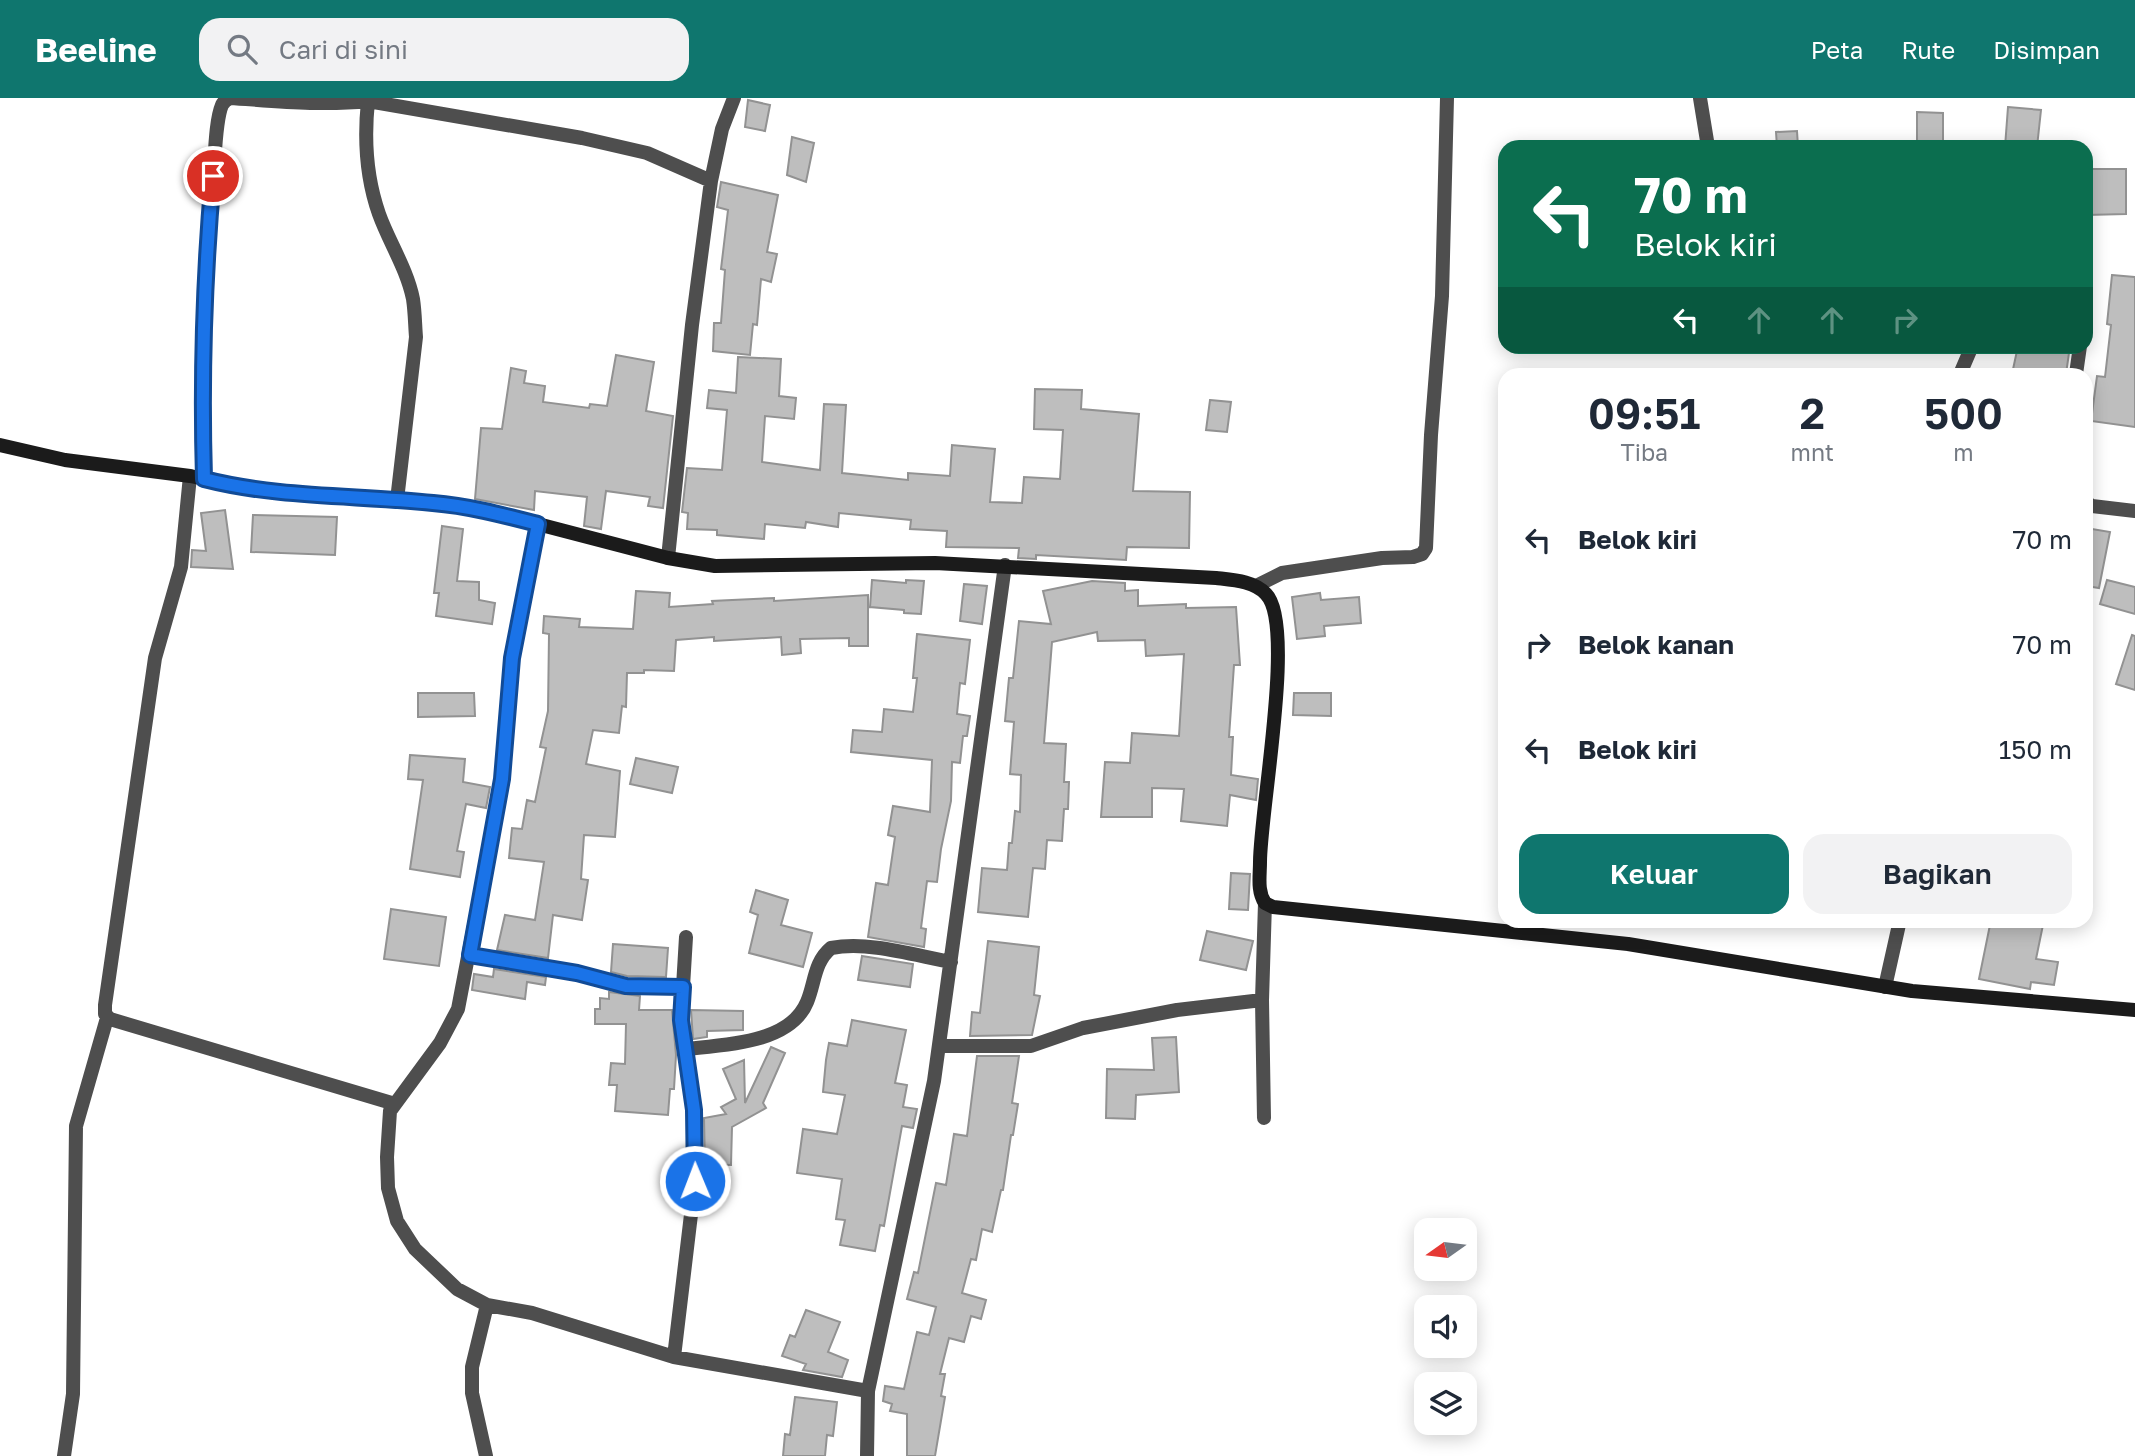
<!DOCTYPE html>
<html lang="id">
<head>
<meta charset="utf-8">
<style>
  :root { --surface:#fff; --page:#f2f2f3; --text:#1f2937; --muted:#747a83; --accent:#0f766e }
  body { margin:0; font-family:"Golos Text",sans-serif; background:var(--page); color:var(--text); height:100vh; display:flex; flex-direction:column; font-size:26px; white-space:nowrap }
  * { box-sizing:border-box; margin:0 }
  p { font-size:23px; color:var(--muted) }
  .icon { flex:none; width:38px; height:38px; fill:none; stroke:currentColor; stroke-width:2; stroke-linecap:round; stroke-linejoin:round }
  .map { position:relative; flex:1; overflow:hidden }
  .sheet { position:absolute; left:1498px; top:270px; width:595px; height:560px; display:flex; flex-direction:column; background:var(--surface); border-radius:21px; box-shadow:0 4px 18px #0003 }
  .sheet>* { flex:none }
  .banner { position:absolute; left:1498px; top:42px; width:595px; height:214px; border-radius:21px; box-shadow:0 4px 18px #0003; background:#0b6e4f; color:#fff; overflow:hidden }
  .needle { width:46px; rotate:256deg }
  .fabs { position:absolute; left:1414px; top:1120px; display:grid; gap:14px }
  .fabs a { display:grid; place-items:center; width:63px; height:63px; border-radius:14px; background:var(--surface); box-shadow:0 4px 18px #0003; font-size:35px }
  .pin { position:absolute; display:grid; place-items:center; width:60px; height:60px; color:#fff; margin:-30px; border:4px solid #fff; border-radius:50%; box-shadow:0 2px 7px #0007 }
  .me { position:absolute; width:77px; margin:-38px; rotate:359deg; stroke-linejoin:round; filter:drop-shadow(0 0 5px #0008) }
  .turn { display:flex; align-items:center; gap:24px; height:147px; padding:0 21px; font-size:32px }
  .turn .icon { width:91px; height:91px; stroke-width:2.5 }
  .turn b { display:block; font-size:49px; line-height:60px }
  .lanes { display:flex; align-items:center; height:66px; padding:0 21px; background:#0003; justify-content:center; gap:35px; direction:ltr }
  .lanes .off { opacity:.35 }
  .eta { display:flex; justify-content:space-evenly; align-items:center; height:119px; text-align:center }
  .eta b { font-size:42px; font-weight:600; line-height:49px }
  .primary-button { display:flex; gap:14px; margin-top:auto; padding:14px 21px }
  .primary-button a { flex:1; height:80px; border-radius:21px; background:var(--accent); color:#fff; font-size:28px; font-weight:600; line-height:80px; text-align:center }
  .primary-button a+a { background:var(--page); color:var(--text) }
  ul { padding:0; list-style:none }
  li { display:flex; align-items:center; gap:21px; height:105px; padding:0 21px }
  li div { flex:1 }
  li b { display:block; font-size:26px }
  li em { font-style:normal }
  header { display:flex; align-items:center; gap:42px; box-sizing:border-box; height:98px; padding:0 35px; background:var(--accent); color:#fff }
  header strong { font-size:33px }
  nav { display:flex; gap:38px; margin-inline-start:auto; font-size:24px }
  .search { width:490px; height:63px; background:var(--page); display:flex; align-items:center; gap:18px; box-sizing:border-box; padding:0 24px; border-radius:21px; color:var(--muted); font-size:26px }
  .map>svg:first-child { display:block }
</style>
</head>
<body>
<header>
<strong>Beeline</strong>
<div class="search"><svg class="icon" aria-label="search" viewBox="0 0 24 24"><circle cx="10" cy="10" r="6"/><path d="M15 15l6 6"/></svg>Cari di sini</div>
<nav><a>Peta</a><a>Rute</a><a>Disimpan</a></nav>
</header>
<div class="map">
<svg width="2135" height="1358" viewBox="0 0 2135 1358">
  <rect width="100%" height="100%" fill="#fff"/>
  <path fill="#bebebe" stroke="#929292" stroke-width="2" d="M748 2 770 7 765 33 745 29Z
    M2008 9 2041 12 2037 49H2005Z
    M1917 14 1943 15V49H1917Z
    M1797 33 1798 49H1777L1776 34Z
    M792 39 814 45 806 84 787 77Z
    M2086 71H2126V116L2086 117Z
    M721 84 778 97 767 154 777 156 771 184 761 181 757 227 753 226 750 257 713 253 714 225H721L725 172 721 171 728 112 717 109Z
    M2112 177 2135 179V329L2091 323 2097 278 2105 279 2111 227 2107 226Z
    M2018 248H2042L2069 255 2066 276H2012Z
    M616 257 654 264 646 313 673 318 663 410 648 408 650 399 606 393 601 431 584 428 587 399 535 393 534 412 475 401 481 330 502 331 511 270 526 273 524 285 545 288 543 304 589 310 590 306 607 308Z
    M738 259 781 261 779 298 796 300 794 321 765 318 762 364 820 372 824 306 846 307 842 375 908 382V375L950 378 952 347 995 351 990 404 1022 405 1024 379 1060 381 1063 332 1034 331 1035 291 1082 292 1081 311 1139 316 1133 393 1190 394 1189 450 1127 449 1126 462 1036 457V461L1018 460 1019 450 946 449 947 433 910 431 911 422 839 415 838 429 806 424 805 430 765 426 764 441 717 437V432L687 431 688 415 682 414 687 370 722 372 727 312 707 310 709 292 736 295Z
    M1210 302 1231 304 1227 334 1206 332Z
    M225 412 233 471 191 469 192 452 206 453 201 415Z
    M253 417 337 419 335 457 251 454Z
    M442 428 463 431 457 483 479 484V502L495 505 492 526 436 518 439 495H434Z
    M2086 430 2110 434 2099 490 2086 488Z
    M872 482 906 485V482L924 483 921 516 904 515V512L870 509Z
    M2107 482 2135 489V516L2100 506Z
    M1092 483 1125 485V493L1138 492V508L1186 506V510L1236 509 1240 567H1234L1229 639H1233L1231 677 1258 681 1256 702 1230 697 1227 728 1181 723 1184 691 1152 690V719H1101L1105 664 1130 665 1132 635 1179 638 1184 556 1146 558 1145 542 1098 543 1097 534 1052 544 1044 645 1066 646 1064 684H1069L1068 711H1064L1062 743 1047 742 1045 771 1033 770 1028 819 978 814 982 770 1007 772 1009 745H1012L1015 713 1020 714 1021 677 1010 676 1014 624 1005 623 1009 580H1013L1019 523 1051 526 1043 493Z
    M964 486 987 488 982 526 960 523Z
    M636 493 670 495 669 509 713 506 712 503 774 500V503L868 497V548H849V540L800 541 801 555 782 557 781 539 714 543V539L676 542 674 573 644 572V575H627L626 609 622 608 619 635 593 632 586 666 620 673 615 739 584 737 581 781 588 782 582 822 553 817 548 860 497 852 505 817 535 822 544 764 509 760 512 730 522 731 527 702 535 704 546 650 540 649 548 613 549 536 543 535 544 518 580 521 579 529 633 531Z
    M1320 495 1321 502 1359 499 1361 525 1324 528 1325 538 1297 541 1292 499Z
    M917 536 970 542 965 586 960 585 957 616 970 618 967 638H963L960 665 952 664 951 703 941 751 937 784 927 783 921 830 926 831 924 849 868 839 876 785 888 787 895 739 888 737 893 708 930 714 932 662 851 654 853 632 882 634 884 611 913 614 917 580H913Z
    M2132 537 2135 538V592L2116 586Z
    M418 595H474L475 618 418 619Z
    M1294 595H1331V618L1293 617Z
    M410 657 465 661 463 684 490 689 486 710 466 706 457 753 464 754 460 779 410 771 423 682 408 681Z
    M636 660 678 669 672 695 630 686Z
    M1231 775 1250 776 1248 812 1229 811Z
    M756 792 788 802 781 827 812 835 803 869 749 855 758 817 750 814Z
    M391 811 446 819 439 868 384 861Z
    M1991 822H2044L2036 861 2058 864 2054 887 2031 884 2030 891 1979 881Z
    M1207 833 1253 843 1246 872 1200 862Z
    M988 843 1039 849 1034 897 1040 898 1032 937 970 938 972 914 980 915Z
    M613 846 668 850 666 879 627 878 611 874Z
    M862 858 913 866 910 889 858 882Z
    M494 871 546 879 545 887 527 884 525 901 472 892 474 876 493 879Z
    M609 894 640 898 639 912H672L676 957 674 991H670L668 1017 615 1013 617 987H609L611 965 625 966 626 926H595V911H600V900L609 901Z
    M691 912 743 913V932L707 933V939L693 941Z
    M852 922 906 932 895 985 907 987 903 1009 917 1011 913 1030 902 1028 884 1128 880 1127 875 1153 840 1147 845 1122 836 1121 842 1081 797 1075 803 1031 837 1036 845 997 823 994 826 962 829 945 847 948Z
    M1176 939 1179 994 1136 997 1135 1021 1106 1020 1107 971 1154 972 1152 940Z
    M771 949 785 955 763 1005 766 1010 732 1029 731 1067 705 1066 704 1020 726 1016 721 1009 736 1001 723 971 744 962 745 1005Z
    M977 958H1019L1012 1005 1018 1006 1013 1037H1011L1003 1092H1001L992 1134 982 1131 976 1162 971 1161 962 1195 986 1202 981 1221 971 1218 964 1244 949 1240 940 1276H945L941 1298 945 1299 935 1358H907V1316L890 1313 892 1306 883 1303 885 1288 904 1291 917 1234 929 1237 936 1209 907 1201 914 1174 918 1175 936 1085 946 1087 954 1036 967 1038Z
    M806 1212 840 1224 828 1254 848 1262 842 1279 803 1272 806 1266 782 1258 790 1237 795 1239Z
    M795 1299 837 1304 833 1338 827 1337 825 1358H783L785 1336 790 1337Z"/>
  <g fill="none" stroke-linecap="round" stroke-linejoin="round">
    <path stroke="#4e4e4e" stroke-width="14" d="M1700 0 1708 49
      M368 3C364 41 366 79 379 116 389 144 407 171 413 201 415 214 415 227 416 239L397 402
      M2086 132V157
      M1960 276 1972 248
      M2076 276 2080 248
      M190 378 181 469 155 560 105 907V916L110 921 395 1006
      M203 381C201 281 204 181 213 81 215 63 215 23 222 7 224 3 226 2 230 0 276 3 321 8 368 3L582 40 647 55 711 83
      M2086 404 2092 408 2135 413
      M538 426 512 560 502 681 458 911 440 945 390 1013 387 1059 388 1090 397 1123 415 1151 457 1191 487 1207 532 1215 674 1259 868 1293
      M668 460 692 227 711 83 722 31 734 0
      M1256 488 1282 475 1382 460 1413 459 1422 456 1426 450 1431 337 1442 198 1447 0
      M470 857 577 875 626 888 683 889
      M1885 889 1900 822
      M939 948H1031L1083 930 1177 912 1262 902
      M685 951C722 947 790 946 807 904 815 885 814 864 831 850 869 843 913 857 951 864
      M1264 1020 1262 902 1265 805
      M674 1259 695 1083 694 1011 681 922 686 839
      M64 1358 73 1296 76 1028 107 920
      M486 1358 472 1295V1269L487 1207
      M867 1358 868 1293 934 983 1005 467"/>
    <path stroke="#1b1b1b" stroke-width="14" d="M0 347 65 362 190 378 271 394 436 405 484 412 668 460 715 468 935 465 1216 480C1233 482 1254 483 1266 496 1296 526 1260 713 1260 764 1260 778 1257 793 1265 805L1273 809 1628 846 1912 893 2135 912"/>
  </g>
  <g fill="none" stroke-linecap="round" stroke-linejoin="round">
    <defs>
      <path id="route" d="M213 78C204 179 201 279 204 381 278 400 357 397 433 405 469 408 503 417 538 426L512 560 502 681 470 857 577 875 626 888 683 889 681 922 694 1012 695 1083"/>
    </defs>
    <use href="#route" stroke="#114b97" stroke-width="18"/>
    <use href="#route" stroke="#1a73e8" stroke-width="12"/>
  </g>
</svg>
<div class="fabs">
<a><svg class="needle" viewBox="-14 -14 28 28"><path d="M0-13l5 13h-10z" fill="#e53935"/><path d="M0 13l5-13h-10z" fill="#747a83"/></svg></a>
<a><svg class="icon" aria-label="sound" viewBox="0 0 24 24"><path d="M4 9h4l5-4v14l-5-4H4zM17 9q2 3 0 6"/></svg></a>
<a><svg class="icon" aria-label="layers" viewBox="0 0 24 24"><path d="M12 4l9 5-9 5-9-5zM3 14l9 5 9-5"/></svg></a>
</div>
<div class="pin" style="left:213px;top:78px;background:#d93025"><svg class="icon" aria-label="arrive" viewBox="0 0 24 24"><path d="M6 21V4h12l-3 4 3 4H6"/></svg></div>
<svg class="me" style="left:695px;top:1083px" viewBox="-20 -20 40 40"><circle r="17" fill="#1a73e8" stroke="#fff" stroke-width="3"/><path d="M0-11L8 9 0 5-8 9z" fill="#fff"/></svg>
<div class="banner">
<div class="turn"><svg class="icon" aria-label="left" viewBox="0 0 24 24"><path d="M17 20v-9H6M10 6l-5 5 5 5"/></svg><div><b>70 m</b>Belok kiri</div></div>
<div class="lanes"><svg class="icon" aria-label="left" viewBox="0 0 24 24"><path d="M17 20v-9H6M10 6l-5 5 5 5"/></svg><svg class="icon off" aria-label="ahead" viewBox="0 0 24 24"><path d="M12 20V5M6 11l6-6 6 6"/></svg><svg class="icon off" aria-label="ahead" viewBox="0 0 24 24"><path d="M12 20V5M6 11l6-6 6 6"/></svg><svg class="icon off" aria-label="right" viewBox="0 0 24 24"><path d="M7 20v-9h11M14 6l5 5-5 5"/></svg></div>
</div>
<section class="sheet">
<div class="eta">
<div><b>09:51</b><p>Tiba</p></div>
<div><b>2</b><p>mnt</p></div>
<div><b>500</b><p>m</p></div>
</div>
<ul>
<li><svg class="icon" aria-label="left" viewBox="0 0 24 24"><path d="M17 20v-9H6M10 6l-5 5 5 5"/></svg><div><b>Belok kiri</b></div><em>70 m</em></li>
<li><svg class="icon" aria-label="right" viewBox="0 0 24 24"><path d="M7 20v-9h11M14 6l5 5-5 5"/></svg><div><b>Belok kanan</b></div><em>70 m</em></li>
<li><svg class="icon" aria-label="left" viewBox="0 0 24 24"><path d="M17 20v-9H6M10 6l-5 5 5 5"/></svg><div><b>Belok kiri</b></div><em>150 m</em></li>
</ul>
<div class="primary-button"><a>Keluar</a><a>Bagikan</a></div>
</section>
</div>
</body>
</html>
